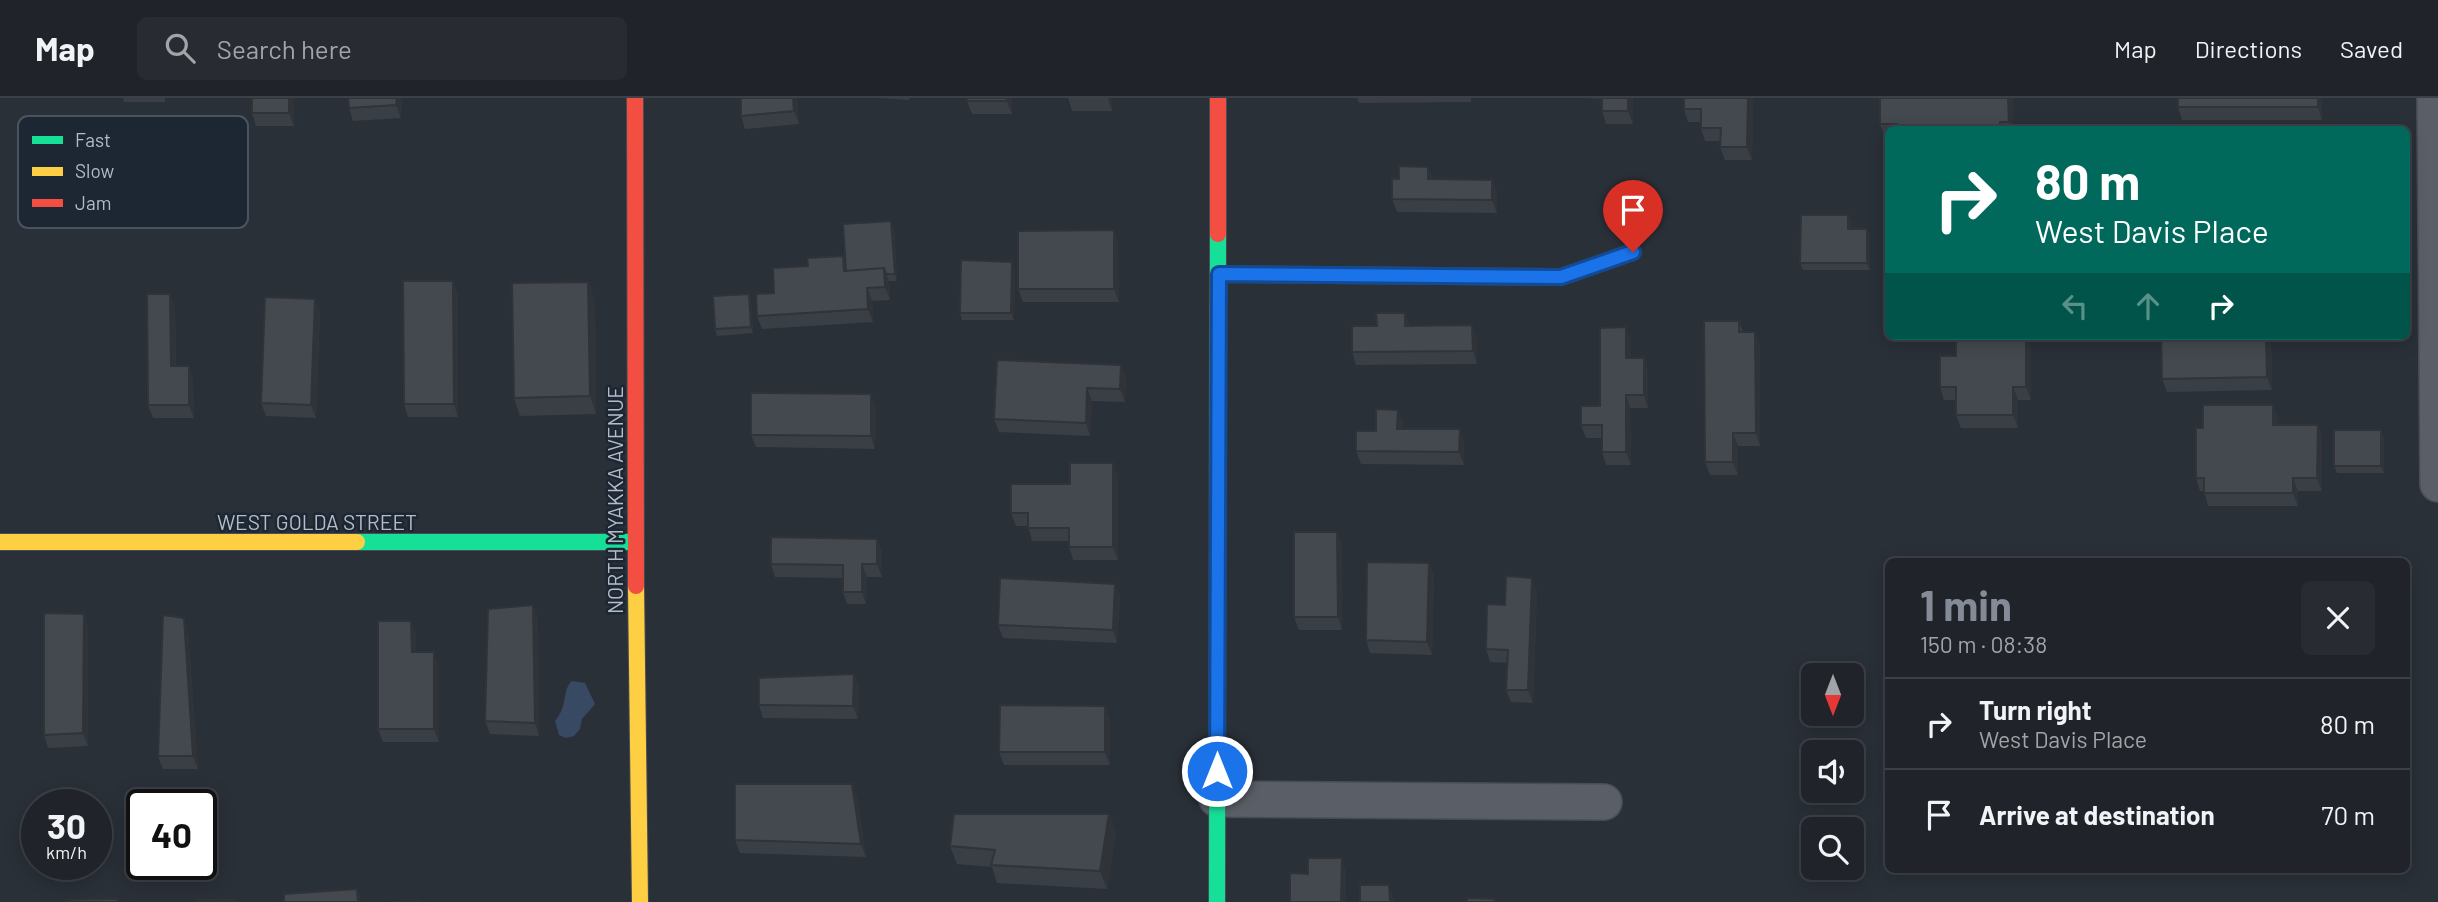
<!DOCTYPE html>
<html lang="en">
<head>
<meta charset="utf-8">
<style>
  :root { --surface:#20242a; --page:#282c32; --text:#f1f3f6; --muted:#a2a4a8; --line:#3d4147; --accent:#848b96 }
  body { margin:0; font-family:Barlow,sans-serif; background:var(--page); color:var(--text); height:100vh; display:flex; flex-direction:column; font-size:26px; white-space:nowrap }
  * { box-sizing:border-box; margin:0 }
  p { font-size:23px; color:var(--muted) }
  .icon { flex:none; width:38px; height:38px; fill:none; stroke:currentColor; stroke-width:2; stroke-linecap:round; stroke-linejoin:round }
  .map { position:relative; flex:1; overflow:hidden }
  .sheet { position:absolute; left:1885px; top:460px; width:525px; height:315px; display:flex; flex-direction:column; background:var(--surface); border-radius:10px; box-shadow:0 4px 18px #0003,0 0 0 2px var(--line) }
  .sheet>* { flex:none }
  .banner { position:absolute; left:1885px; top:28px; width:525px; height:214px; border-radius:10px; box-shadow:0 4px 18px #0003,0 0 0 2px var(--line); background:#00695c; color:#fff; overflow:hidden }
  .needle { width:46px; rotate:180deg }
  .buttons { position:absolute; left:1801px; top:565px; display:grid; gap:14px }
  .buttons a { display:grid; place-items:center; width:63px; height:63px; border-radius:10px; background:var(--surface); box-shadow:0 4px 18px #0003,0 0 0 2px var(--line); font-size:35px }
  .speed { position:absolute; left:21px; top:691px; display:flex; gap:14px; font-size:35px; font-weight:700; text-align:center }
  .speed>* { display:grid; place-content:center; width:91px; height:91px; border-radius:50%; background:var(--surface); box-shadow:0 4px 18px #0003,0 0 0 2px var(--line); line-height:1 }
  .speed small { font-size:18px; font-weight:400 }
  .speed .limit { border:4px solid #111; border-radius:10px; background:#fff; color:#111 }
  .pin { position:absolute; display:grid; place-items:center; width:60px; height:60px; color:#fff; margin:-72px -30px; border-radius:50% 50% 50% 0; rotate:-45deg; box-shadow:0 0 7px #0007 }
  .pin .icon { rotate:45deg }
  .me { position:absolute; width:77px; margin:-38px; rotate:0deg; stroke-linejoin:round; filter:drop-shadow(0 0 5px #0008) }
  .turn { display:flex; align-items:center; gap:24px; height:147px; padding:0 35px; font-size:32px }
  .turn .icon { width:91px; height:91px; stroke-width:2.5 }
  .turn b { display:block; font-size:49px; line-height:60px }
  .lanes { display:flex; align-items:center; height:66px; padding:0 35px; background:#0003; justify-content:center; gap:35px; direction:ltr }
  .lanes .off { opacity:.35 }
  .round { display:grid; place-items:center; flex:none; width:74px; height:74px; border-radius:10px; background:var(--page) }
  .summary { display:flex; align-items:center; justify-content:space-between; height:119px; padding:0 35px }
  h1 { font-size:42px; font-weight:700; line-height:52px; color:var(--accent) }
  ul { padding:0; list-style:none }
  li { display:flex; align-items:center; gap:21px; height:91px; padding:0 35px; border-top:2px solid var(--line) }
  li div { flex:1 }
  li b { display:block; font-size:26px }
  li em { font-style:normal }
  header { display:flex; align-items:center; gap:42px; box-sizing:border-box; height:98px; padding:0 35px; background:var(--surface); border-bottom:2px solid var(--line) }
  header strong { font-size:33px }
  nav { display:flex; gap:38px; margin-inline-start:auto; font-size:24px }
  .search { width:490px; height:63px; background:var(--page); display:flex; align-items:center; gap:18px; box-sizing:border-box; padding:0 24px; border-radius:10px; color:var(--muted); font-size:26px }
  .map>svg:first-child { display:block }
</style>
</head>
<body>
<header>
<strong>Map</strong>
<div class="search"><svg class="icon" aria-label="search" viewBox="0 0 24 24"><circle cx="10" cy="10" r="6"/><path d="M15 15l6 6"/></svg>Search here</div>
<nav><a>Map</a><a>Directions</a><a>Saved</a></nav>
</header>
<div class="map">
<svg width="2438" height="804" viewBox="0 0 2438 804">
  <rect width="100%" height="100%" fill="#2a3038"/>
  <path fill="#384963" d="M572 583 585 585 595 606 582 621 580 631 574 638 566 640 559 637 555 623C568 609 562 591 572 583Z"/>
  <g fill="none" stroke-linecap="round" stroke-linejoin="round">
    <defs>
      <path id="street" d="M2435 0 2438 386
        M1217 701 1604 704"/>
      <path id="fast" d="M357 444H635
        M1217 804 1218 136"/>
      <path id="slow" d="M1219 176 1561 179 1633 154
        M0 444H357
        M636 488 640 804"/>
      <path id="jam" d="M635 0 636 488
        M1218 136V0"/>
    </defs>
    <use href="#street" stroke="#484c53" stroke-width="38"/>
    <use href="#fast" stroke="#484c53" stroke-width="18"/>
    <use href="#slow" stroke="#484c53" stroke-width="18"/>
    <use href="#jam" stroke="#484c53" stroke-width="18"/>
    <use href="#street" stroke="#5a5e66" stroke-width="35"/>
    <use href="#fast" stroke="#16e098" stroke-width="16"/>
    <use href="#slow" stroke="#ffcf43" stroke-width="16"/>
    <use href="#jam" stroke="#f24e42" stroke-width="16"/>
  </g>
  <path fill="#3a3f45" d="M123 0H165V4H124Z
    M252 0H294V28H256L252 15Z
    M402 0 401 20 353 23 349 10Z
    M797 0 799 26 745 31 741 18Z
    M879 0H909V2Z
    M1012 0V16H972L967 3Z
    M1068 0H1112V13H1072Z
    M1357 0H1471V4L1359 5Z
    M1586 0H1633V26H1606L1602 13V1Z
    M1753 0 1752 62H1725L1720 49V43H1705L1701 30V24H1688L1684 11Z
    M1880 0H2013V32H1888V39H1885L1880 26Z
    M2322 0V22H2182L2178 9Z
    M1428 69 1433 82H1492L1497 95V115L1397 114 1392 101 1399 81Z
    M1848 117 1851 124V131L1870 138V172H1803L1800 165Z
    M894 130 897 183H889L890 202 872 203 873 224 762 231 757 218 774 195 808 168 846 165Z
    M1114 132 1118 145 1119 204H1023L1018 191Z
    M1015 171 1014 222H962L960 215Z
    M453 183 458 196V319H408L404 306Z
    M588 184 595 202 596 316 520 318 514 300Z
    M749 196 751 202 753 235 717 238 715 231Z
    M315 201 320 214 316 320 266 318 261 305Z
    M175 209 176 268H189L193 281 194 320H153L148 307Z
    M1405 215 1410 228 1477 240V266L1356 267 1352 254 1377 228Z
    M1739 223 1743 234 1760 247V348H1738V377H1710L1705 364Z
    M2161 238H2271L2272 292 2167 294 2162 281Z
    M1631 242V260L1648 273V310H1630L1631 367H1606L1602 354V340H1586L1581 327 1600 308Z
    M2031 251V302H2018V330H1961L1956 317V302H1944L1940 289 1956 258Z
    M1121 267 1126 280 1125 304 1092 303 1090 338 999 334 994 321Z
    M876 309 875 351 756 349 751 337Z
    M1398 312 1403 325 1402 331H1460L1464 344V367L1361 366 1356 353Z
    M2278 320V327H2318L2322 340V393H2298V408H2208L2204 393H2200L2196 380Z
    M2384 339V375H2337L2334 368Z
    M1118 378V462H1073L1069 449V443H1032L1028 428H1016L1011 415 1070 386Z
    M1337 434 1342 447V532H1299L1294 519Z
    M877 441 882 454V479H867L866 506H847L843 494V480L775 479 771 466Z
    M1429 465 1434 478 1432 557 1370 555 1366 542Z
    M1115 486 1120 498 1117 545 1003 540 998 527Z
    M1537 493 1533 605 1511 604 1506 592 1508 565 1490 564 1486 551 1505 507Z
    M533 507 538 520 539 638 490 636 485 623Z
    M84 516 88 529V648L48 650 44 637Z
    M184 520 188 533 198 671H163L158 658Z
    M416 536V554L439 567V644H383L378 631Z
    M854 576 859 589 858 621 763 620 759 607Z
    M1105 608 1110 621V667H1004L999 654Z
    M857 699 866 759 740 755 735 742Z
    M1109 716 1116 734 1107 791 997 785 992 769 957 766 950 748Z"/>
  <path fill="#303338" d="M289 0H294V28L289 15Z
    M397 0H402L401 20 396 7Z
    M793 0H797L799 26 794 13Z
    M1007 0H1012V16L1007 3Z
    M1108 0H1112V13Z
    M1628 0H1633V26L1628 13Z
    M1748 0H1753L1752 62 1747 49Z
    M2008 0H2013V32H2012L2009 24Z
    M2318 0H2322V22L2318 9Z
    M1428 69 1433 82 1428 81Z
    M1492 82 1497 95V115L1492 102Z
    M1848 117 1851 124V138L1848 131Z
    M891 123 894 130 897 183 895 176Z
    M1867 131 1870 138V172L1867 165Z
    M1114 132 1118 145 1119 204 1114 191Z
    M1012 164 1015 171 1014 222 1011 215Z
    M884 170 889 183 890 202 885 189Z
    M453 183 458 196V319L454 306Z
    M588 184 595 202 596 316 590 298Z
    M867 190 872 203 873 224 868 211Z
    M170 196 175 209 176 281 171 268Z
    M749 196 751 202 753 235 751 229Z
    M315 201 320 214 316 320 311 307Z
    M1405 215 1410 228H1405Z
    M1472 227 1477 240V266L1473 253Z
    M1626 229 1631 242V273L1626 260Z
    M1755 234 1760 247V348L1756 335Z
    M2026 238 2031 251V302L2026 289Z
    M2266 238H2271L2272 292 2267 279Z
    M1644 260 1648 273V310L1644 297Z
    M1121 267 1126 280 1125 304 1120 291Z
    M189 268 193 281 194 320 189 307Z
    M2013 289 2018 302V330L2013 317Z
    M1087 290 1092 303 1090 338 1086 325Z
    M871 296 876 309 875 351 871 338Z
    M1626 297 1630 310 1631 367 1626 354Z
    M2273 307 2278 320 2277 340 2273 327Z
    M1398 312 1403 325 1402 343 1397 331Z
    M2318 327 2322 340V393L2317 380Z
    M1460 331 1464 344V367L1459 354Z
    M2381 332 2384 339V375L2381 368Z
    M1733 335 1738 348V377L1733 364Z
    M1113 365 1118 378V462L1113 449Z
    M2293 380 2298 393V408L2293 395Z
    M1337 434 1342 447V532L1338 519Z
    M877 441 882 454V479L877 466Z
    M1429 465 1434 478 1432 557 1427 544Z
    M862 466 867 479 866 506 862 494Z
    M1532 480 1537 493 1533 605 1528 592Z
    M1115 486 1120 498 1117 545 1113 532Z
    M533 507 538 520 539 638 535 625Z
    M84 516 88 529V648L83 635Z
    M184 520 188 533 198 671 193 658Z
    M411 523 416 536V567L412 554Z
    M434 554 439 567V644L434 631Z
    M854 576 859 589 858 621 853 608Z
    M1105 608 1110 621V667L1105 654Z
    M852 686 857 699 866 759 861 746Z
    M1109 716 1116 734 1107 791 1100 773Z
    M1342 760 1346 773V804H1341Z
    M1389 787 1394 800V804H1390Z
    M357 791 362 804H358Z"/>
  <path fill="#444950" stroke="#303338" stroke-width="2" d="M252 0H289V15H252Z
    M348 0H397L396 7 349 10Z
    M741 0H793L794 13 741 18Z
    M967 0H1007V3H967Z
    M1602 0H1628V13H1602Z
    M1684 0H1748L1747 49H1720L1721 30H1701V11H1684Z
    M1880 0H2008L2009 24H2000V32H1897V26H1880Z
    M2178 0H2318V9H2178Z
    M1399 68 1428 69V81L1492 82V102L1392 101V81H1399Z
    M1801 117H1848V131H1867V165H1800Z
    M891 123 895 176H886L884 170 846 173 843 126Z
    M1114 132V191H1018V133Z
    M843 158 844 173 884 170 885 189 867 190 868 211 757 218 756 196 774 195 773 170 808 168 807 160Z
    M961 162 1012 164 1011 215H960Z
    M403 183H453L454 306H404Z
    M588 184 590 298 514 300 512 185Z
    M147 196H170L171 268H189V307H148Z
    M749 196 751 229 715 231 713 198Z
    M265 199 315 201 311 307 261 305Z
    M1376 215H1405V228L1472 227 1473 253 1352 254V228H1377Z
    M1704 223H1739V234H1755L1756 335H1733V364H1705Z
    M1626 229V260H1644V297H1626V354H1602V327H1581V308H1600V230Z
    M1956 238H2026V289H2013V317H1956V289H1940V258H1956Z
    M2161 238H2266L2267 279 2162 281Z
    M997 262 1121 267 1120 291 1087 290 1086 325 994 321Z
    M751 295 871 296V338L751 337Z
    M2203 307H2273V327H2318L2317 380H2293V395H2204V380H2196V330H2203Z
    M1376 311 1398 312 1397 331H1460L1459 354 1356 353V333H1376Z
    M2334 332H2381V368H2334Z
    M1070 365H1113V449H1069V430H1028V415H1011V386H1070Z
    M1294 434H1337L1338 519H1294Z
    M771 439 877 441V466H862V494H843V467L771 466Z
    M1367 464 1429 465 1427 544 1366 542Z
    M1506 478 1532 480 1528 592H1506L1508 552 1486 551 1487 506 1505 507Z
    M1000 480 1115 486 1113 532 998 527Z
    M533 507 535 625 485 623 488 511Z
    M44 515 84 516 83 635 44 637Z
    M163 517 184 520 193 658H158Z
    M378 523H411L412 554H434V631H378Z
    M854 576 853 608 759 607V580Z
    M1000 607 1105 608V654H999Z
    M735 686H852L861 746 735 742Z
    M954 716H1109L1100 773 991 767 995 752 950 748Z
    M1308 760H1342L1341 804H1290V775L1308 776Z
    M1360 787H1389L1390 804H1360Z
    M357 791 358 804H284V796Z
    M1467 800 1495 801V804H1467Z
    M117 801V804H66V802Z
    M196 802H234V804H196Z
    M419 803V804H392Z"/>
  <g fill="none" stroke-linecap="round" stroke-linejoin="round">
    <defs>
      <path id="route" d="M1217 673 1219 176 1561 179 1633 154"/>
    </defs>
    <use href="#route" stroke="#114b97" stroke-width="18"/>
    <use href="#route" stroke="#1a73e8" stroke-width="12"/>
  </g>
  <g text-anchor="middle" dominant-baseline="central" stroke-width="5" stroke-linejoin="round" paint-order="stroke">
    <g font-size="21" fill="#b4bcc9" stroke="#1d2633">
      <text transform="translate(614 402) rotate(-90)">NORTH MYAKKA AVENUE</text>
      <text x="317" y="423">WEST GOLDA STREET</text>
    </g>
  </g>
  <rect x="18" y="18" width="230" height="112" rx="10" fill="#1d2633" stroke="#4a5360" stroke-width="2"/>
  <rect x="32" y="38" width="31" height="8" fill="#16e098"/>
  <rect x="32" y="69" width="31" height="9" fill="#ffcf43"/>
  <rect x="32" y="101" width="31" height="8" fill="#f24e42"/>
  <g font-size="19" fill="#b4bcc9">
    <text x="75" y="49">Fast</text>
    <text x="75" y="80">Slow</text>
    <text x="75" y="112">Jam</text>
  </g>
</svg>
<div class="buttons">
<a><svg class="needle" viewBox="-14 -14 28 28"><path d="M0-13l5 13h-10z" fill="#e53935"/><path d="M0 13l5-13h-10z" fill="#a2a4a8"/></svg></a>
<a><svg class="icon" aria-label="sound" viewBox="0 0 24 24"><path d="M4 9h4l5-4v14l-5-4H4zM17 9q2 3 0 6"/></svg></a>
<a><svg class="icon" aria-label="search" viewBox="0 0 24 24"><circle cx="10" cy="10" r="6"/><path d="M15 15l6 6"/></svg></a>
</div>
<div class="speed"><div>30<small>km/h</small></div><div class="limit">40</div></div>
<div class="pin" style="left:1633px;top:154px;background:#d93025"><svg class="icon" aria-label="arrive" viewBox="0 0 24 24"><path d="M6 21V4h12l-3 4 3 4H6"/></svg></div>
<svg class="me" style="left:1217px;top:673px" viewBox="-20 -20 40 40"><circle r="17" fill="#1a73e8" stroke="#fff" stroke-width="3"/><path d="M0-11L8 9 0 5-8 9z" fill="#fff"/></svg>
<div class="banner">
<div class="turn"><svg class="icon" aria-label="right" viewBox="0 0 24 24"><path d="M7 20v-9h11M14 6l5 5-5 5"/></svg><div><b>80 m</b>West Davis Place</div></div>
<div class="lanes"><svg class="icon off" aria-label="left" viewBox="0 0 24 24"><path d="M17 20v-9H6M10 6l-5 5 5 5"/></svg><svg class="icon off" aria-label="ahead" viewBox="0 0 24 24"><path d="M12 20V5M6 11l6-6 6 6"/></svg><svg class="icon" aria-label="right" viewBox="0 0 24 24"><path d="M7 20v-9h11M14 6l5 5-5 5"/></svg></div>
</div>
<section class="sheet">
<div class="summary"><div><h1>1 min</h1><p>150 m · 08:38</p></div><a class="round"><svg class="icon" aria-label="close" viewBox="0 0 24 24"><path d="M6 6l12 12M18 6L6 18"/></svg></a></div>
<ul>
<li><svg class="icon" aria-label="right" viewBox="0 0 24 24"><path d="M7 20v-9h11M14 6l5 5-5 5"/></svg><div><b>Turn right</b><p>West Davis Place</p></div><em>80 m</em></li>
<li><svg class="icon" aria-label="arrive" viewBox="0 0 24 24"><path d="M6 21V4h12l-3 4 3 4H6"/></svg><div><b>Arrive at destination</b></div><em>70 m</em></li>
</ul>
</section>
</div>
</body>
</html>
